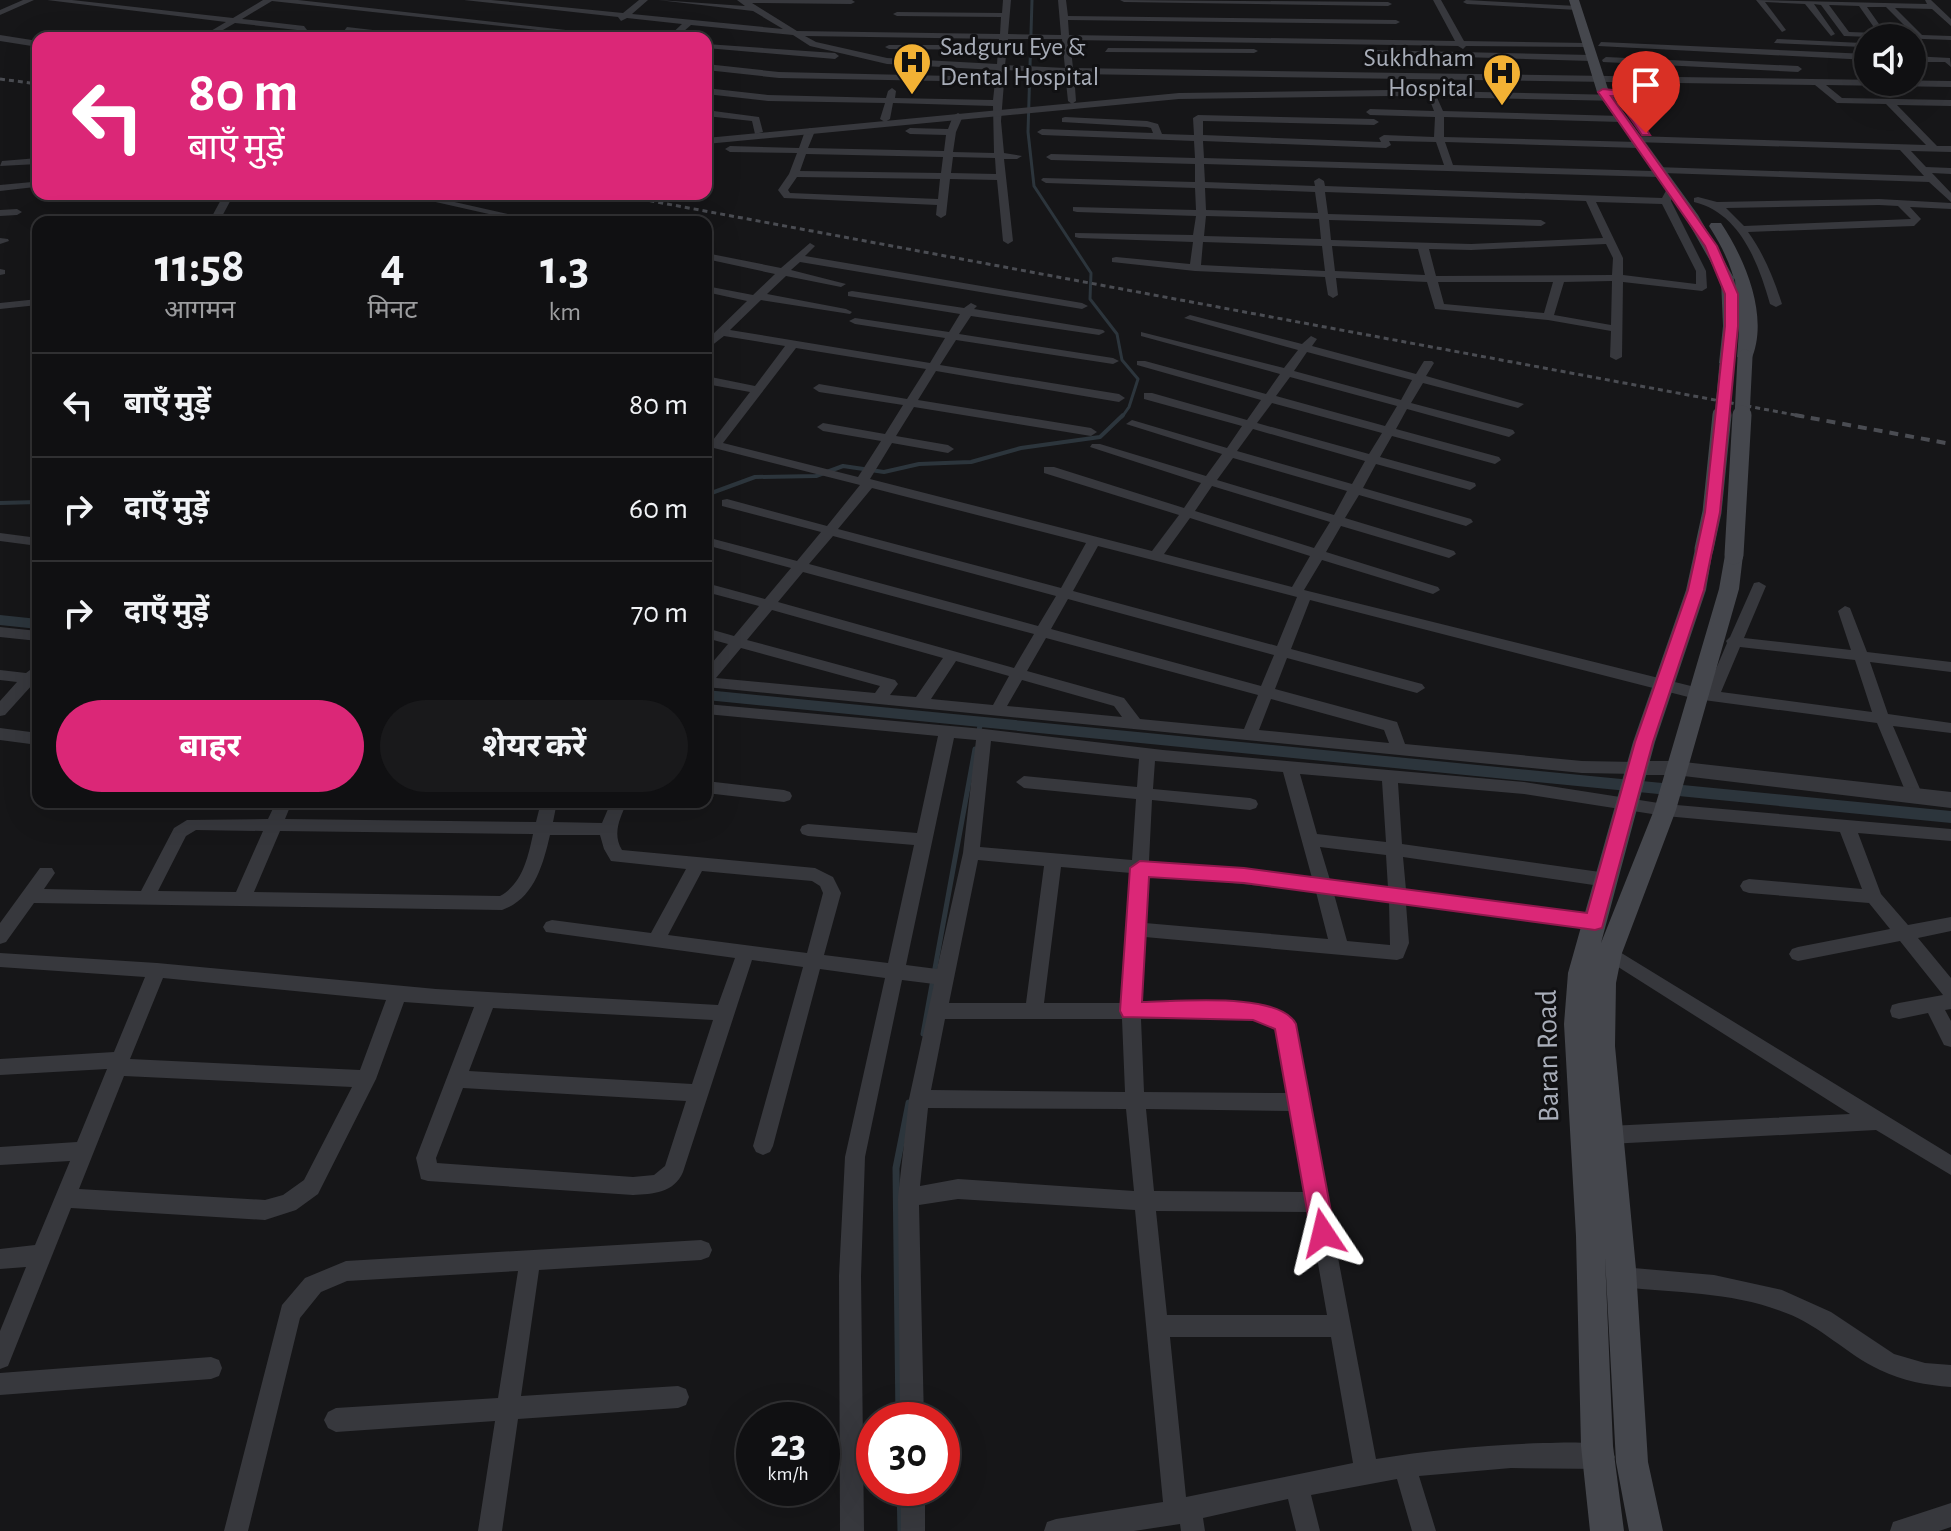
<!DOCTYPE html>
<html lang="hi">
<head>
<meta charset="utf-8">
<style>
  :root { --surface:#101012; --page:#19191b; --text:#f1f3f6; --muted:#9c9d9f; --line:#303032; --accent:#db2777 }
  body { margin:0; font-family:"Alegreya Sans","Noto Sans Devanagari",sans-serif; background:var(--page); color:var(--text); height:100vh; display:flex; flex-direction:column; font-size:30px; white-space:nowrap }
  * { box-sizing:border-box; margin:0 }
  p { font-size:26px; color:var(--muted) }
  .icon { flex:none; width:44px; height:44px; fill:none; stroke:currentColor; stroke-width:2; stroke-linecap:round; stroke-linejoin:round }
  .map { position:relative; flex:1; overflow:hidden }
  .details { position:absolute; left:32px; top:216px; width:680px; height:592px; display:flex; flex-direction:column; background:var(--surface); border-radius:16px; box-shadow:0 8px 32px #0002,0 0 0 2px var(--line) }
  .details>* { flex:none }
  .hud { position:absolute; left:32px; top:32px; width:680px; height:168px; border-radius:16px; box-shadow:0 8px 32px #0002,0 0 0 2px var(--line); background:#db2777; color:#fff; overflow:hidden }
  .fabs { position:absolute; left:1854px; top:24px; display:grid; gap:16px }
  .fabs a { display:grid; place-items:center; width:72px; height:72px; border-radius:50%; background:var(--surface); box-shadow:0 8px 32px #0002,0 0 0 2px var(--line); font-size:40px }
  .speed { position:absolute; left:736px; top:1402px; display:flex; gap:16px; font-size:40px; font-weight:700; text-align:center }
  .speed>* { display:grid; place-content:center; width:104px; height:104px; border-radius:50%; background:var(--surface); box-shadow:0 8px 32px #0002,0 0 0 2px var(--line); line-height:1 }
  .speed small { font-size:20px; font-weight:400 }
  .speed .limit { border:12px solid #d22; background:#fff; color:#111 }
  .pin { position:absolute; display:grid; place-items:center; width:68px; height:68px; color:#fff; margin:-82px -34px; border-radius:50% 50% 50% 0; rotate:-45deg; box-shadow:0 0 8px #0007 }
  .pin .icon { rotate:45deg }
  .me { position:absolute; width:88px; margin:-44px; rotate:350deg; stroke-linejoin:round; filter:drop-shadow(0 0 6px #0008) }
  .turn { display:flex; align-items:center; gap:28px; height:168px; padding:0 24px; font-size:36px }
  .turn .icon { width:104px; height:104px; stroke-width:2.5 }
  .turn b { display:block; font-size:56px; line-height:68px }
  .eta { display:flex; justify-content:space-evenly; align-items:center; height:136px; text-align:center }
  .eta b { font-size:48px; font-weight:700; line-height:56px }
  .action { display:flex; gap:16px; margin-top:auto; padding:16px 24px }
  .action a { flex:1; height:92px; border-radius:48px; background:var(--accent); color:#fff; font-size:32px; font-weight:700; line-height:92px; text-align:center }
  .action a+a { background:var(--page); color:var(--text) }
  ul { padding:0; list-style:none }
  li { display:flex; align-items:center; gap:24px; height:104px; padding:0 24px; border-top:2px solid var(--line) }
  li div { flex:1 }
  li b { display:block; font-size:30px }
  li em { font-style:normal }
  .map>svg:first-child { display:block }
</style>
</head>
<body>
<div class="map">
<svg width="1951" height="1531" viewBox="0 0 1951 1531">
  <rect width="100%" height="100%" fill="#161618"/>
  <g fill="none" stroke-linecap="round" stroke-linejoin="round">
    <path stroke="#2c353c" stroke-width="3" d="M1032 0 1028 132 1034 186 1091 273 1090 299 1117 334 1122 360 1138 379 1129 407 1122 417"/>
    <path stroke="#2c353c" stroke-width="4" d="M706 495 755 477 816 476 843 466 884 472 919 464 971 462 1021 448 1100 437 1123 415
      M0 503 38 502"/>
    <path stroke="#2c353c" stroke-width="5" d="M978 735 981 721
      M923 1034 975 749"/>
    <path stroke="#2c353c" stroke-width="7" d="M899 1420 896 1168 909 1103
      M900 1488 901 1531"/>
    <path fill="#2c353c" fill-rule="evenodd" d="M0 615 38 619V629L0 625Z
      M706 690 1951 811V823L706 700Z"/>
    <path fill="#37383d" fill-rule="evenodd" d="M23 0H34L0 15V10Z
      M47 0H72L233 18 263 0H298L637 38H610L272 1 242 19 304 26 307 30 296 38H287L297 30 235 23 209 38H199L226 22Z
      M464 0H491L623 13 639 0H648L632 14 783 29 753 11 658 0 745 6 737 0H852L855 2 851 4 752 3 797 31 1000 34 1001 17 897 16 893 14 897 12 1002 13 1003 0H1011L1008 34 1061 35 1058 0H1066L1068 16 1396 20 1400 22 1396 24 1068 20 1069 35 1455 41 1433 0H1441L1464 41 1587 43 1591 45 1587 47 1466 46 1463 49 1458 46 1070 40 1073 68 1951 81V87L1826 85 1842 98 1951 100V106L1897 105 1937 146H1951V152L1911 151 1926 167 1951 168V174L1932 173 1951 193V202L1929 182 1663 173 1659 177 1204 164 1205 182 1315 186 1314 181 1319 178 1324 181 1325 186 1662 198 1668 187H1674L1671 201 1706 271 1707 288 1702 291 1623 282 1622 357 1616 360 1610 357 1611 331 1548 320 1435 309 1427 282 1336 278 1338 295 1333 298 1328 295 1325 277 1195 271 1112 262V258L1116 257 1190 264 1193 242 1079 238 1075 237V233L1193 235 1196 216 1077 212 1073 211V207L1196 210 1195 188 1046 183 1041 180 1043 178 1195 182V164L1051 160 1046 157 1051 154 1195 158 1194 141 1042 135 1037 132 1042 129 1153 133 1151 128 1147 127 1062 122V118L1065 117 1147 121 1158 124 1162 134 1194 135 1193 118 1198 115 1374 119 1379 122 1374 125 1203 121V135L1381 142 1379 138 1384 135 1434 137 1435 117 1370 115 1366 112 1370 109 1434 111 1427 93 1431 90 1435 93 1443 111 1621 116 1626 119 1621 122 1444 117V137L1638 142 1643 145 1638 148 1445 142 1453 165 1652 171 1656 167 1924 176 1900 150 1634 142 1629 139 1634 136 1926 145 1886 104 1837 103 1815 85 1074 74 1076 101 1072 104 1068 101 1065 73 1005 70 1001 121 1004 153 1022 156 1017 159H1004L1013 241 1008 244 1003 241 997 180 950 179 946 215 941 218 936 215 937 205 784 198 778 190 789 174 797 153 730 152 725 149 730 146 799 148 805 131 810 128 815 131 808 148 944 151 946 135 910 134 905 131 910 128 948 129 953 116 958 113 963 116 956 132 953 152 994 153 993 106 893 103 890 119 885 122 880 119 885 103 768 101 706 94V88L768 95 886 98 888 91 892 88 896 91 895 98 993 100 995 82 779 78 706 70V64L779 72 996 77V70L887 64 810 46 793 35 691 25 676 38H667L682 24 627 18 621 21 618 17ZM805 36 999 39V45H889L885 47 889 49 998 50 997 64 887 58 816 42ZM1008 39H1062L1065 68 1005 65ZM1203 141 1386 148 1391 145 1389 141 1436 142 1444 165 1204 158ZM806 154 943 157 941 173 800 171ZM953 157 995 158 996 174 951 173ZM797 177 940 179 938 199 790 193 788 190ZM1205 188 1315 192 1318 213 1206 210ZM1325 192 1586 201 1603 238 1471 244 1331 240 1329 220 1541 226 1546 223 1541 220 1328 214ZM1596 202 1662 204 1696 271V284L1623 275V258ZM1206 216 1319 219 1321 239 1204 236ZM1203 242 1322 246 1325 271 1201 265ZM1606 244 1613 258 1612 275 1436 276 1429 249 1471 250ZM1332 246 1418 249 1425 275 1335 271ZM1612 281 1611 325 1554 315 1564 282ZM1438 282H1553L1544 313 1444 304Z
      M1120 0 1388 2 1392 4 1388 6 1124 2Z
      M1466 0 1577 6 1581 8 1577 10 1467 4 1463 2Z
      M1756 0 1927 4 1925 0H1931L1951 19V26L1932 9 1895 8 1922 35 1951 36V40L1844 36 1821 5 1814 4 1835 34 1831 36 1805 4 1765 2 1786 30 1782 32ZM1829 5 1859 6 1878 33 1849 32ZM1867 7H1886L1913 34H1886Z
      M347 27 424 36 428 38H403L344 31Z
      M1777 39 1862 43 1866 45 1862 47 1774 43Z
      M1601 42 1868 54V60L1598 46Z
      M706 44 835 53 839 56 835 59 706 48Z
      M1108 48 1254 49 1258 51 1254 53 1105 52Z
      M1370 50 1591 55 1595 58 1591 61 1367 54V50Z
      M1912 56 1950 58 1951 67 1945 62H1912Z
      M1606 57 1798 66 1802 69 1798 72 1603 62 1602 60Z
      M706 110 759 117 763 132 755 134 752 121 706 116Z
      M38 158V164L0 166 2 161Z
      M32 182 35 183V187L0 191V185Z
      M224 194H234L219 222H209Z
      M400 194H419L544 222H524Z
      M1698 197 1717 202 1879 199 1951 203V209L1910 207 1921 219 1914 226 1748 232C1764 254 1774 279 1782 304L1776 307 1770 304C1758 262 1740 213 1694 202V198ZM1879 205 1898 206 1911 219 1744 226 1726 208Z
      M0 210 17 209 22 212 17 215 0 216Z
      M0 238 8 239 9 241 0 244Z
      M810 243 815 246 805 256 1082 303 1088 306 1082 309 800 262 791 270 846 284 841 287 786 276 767 294 846 309 852 312 850 314 761 300 730 330 930 363 945 338 855 324 849 321 855 318 949 332 960 314 848 296V292L852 291 964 308 971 303 977 306 974 309 1103 330 1105 332 1099 335 971 316 959 334 1113 358 1119 361 1113 364 956 340 940 365 1119 394 1125 398 1119 402 936 371 918 400 1091 428 1097 432 1091 436 914 407 896 436 948 445 954 449 948 453 892 443 870 479 1152 551 1179 515 1044 473V467H1054L1184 508 1201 483 1090 447 1092 444H1100L1206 476 1222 454 1126 424 1132 420 1227 448 1242 426 1144 399V393H1152L1247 420 1261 400 1137 365V361H1145L1266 394 1280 374 1141 336V332L1284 368 1298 350 1184 318 1190 315 1302 344 1311 336 1317 339 1312 346 1416 374 1424 361H1432L1434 363 1426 376 1524 404 1518 408 1423 383 1411 403 1513 430 1515 433 1509 437 1407 409 1396 429 1499 457 1501 460 1495 464 1392 436 1380 457 1475 483 1476 486 1470 490 1376 464 1363 488 1471 519 1473 522 1466 526 1359 495 1345 518 1454 551 1456 554 1449 558 1341 526 1326 552 1438 587 1440 590 1433 594 1322 560 1304 590 1707 690 1727 643 1726 641 1730 637 1754 583 1759 582 1766 586 1744 638 1851 650 1838 611 1845 606 1850 608 1867 652 1951 662V672L1870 662 1888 714 1951 723V733L1893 726 1923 796 1921 800H1909L1877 723 1696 699 1310 600 1291 649 1422 684 1425 688 1417 693 1287 658 1275 689 1397 722 1405 744 1582 761 1637 762 1645 768 1637 774 1582 773 706 687V670L728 644 706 638V628L734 636 759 606 706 592V583L765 599 791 568 706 545V537L797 561 821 532 722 506V500L727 499 827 526 860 485 706 446V438L713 440 750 392 706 384V376L755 386 785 346 724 336 706 350V341L747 301 706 292V286L753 295 775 274 706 259V253L781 268ZM796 348 926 369 907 399 819 384 813 388 819 392 903 405 885 434 823 423 817 427 823 431 881 441 858 477 723 443ZM1307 352 1412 380 1401 400 1294 371ZM1290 377 1397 406 1385 426 1276 396ZM1272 403 1382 433 1369 454 1257 423ZM1253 429 1365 461 1352 484 1237 451ZM1233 458 1347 491 1334 515 1217 480ZM1212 486 1330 522 1314 548 1195 511ZM872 488 1086 543 1061 588 838 529ZM1190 518 1310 556 1292 587 1164 554ZM833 536 1056 596 1038 626 809 564ZM1098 546 1297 597 1277 646 1073 591ZM803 572 1034 634 1014 668 778 602ZM1068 599 1274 655 1261 686 1051 629ZM772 610 943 658 916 697 890 695 898 684 895 680 747 640ZM1046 638 1258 695 1244 729 1140 719 1124 698 1027 671ZM1740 647 1855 660 1872 712 1721 692ZM741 648 880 686 875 693 716 678ZM956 661 1009 676 993 705 931 699ZM1022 680 1114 706 1122 717 1007 706ZM1271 699 1384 730 1389 743 1259 730Z
      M0 269 5 270V274L0 275Z
      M38 299V305L0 309V303Z
      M0 533 38 538V546L0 541Z
      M0 627 38 631V641L0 637Z
      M38 664V683L33 684 5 715 0 716V701L17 682 0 680V670L26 673Z
      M706 704 984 729 1163 750 1524 782 1665 804 1951 829V841L1858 833 1881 894 1908 925 1951 917V931L1918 938 1951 978V1009L1945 1010 1951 1021V1047L1944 1045 1928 1013 1899 1019 1892 1017 1890 1011 1892 1005 1899 1003 1943 995 1900 941 1798 961 1792 959 1789 954 1792 949 1798 947 1890 929 1869 903 1749 893 1743 891 1740 886 1743 881 1749 879 1862 889 1840 832 1665 816 1524 794 1398 783 1402 844 1607 873 1613 875 1616 880 1613 885 1607 887 1403 857 1406 890 1595 915 1601 917 1604 922 1601 927 1595 929 1406 904 1409 943 1403 958 1397 960 1145 937 1141 1003C1174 1003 1278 992 1294 1024L1376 1459C1430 1450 1487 1445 1543 1443 1565 1443 1591 1440 1611 1449L1615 1457 1611 1465 1603 1469 1511 1468 1419 1476 1436 1531H1412L1397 1479 1311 1495 1320 1531H1296L1288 1499 1203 1518 1205 1531H1181L1180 1524 1134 1531H1044L1047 1522 1056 1519 1163 1502 1135 1210 958 1199 919 1205 924 1420H900L898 1197 909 1099 934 984 902 980 865 1157 861 1276 864 1531H840L839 1276 845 1157 885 978 820 969 773 1146 770 1152 763 1155 756 1152 753 1146 803 967 752 960 683 1172C674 1193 653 1194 633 1195L428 1181 421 1179 416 1158 474 1007 404 1002 376 1079 318 1194 296 1210 265 1220 71 1208 8 1366 0 1369V1331L26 1267 0 1269V1249L35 1245 70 1161 0 1165V1147L77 1142 107 1069 0 1075V1059L114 1052 145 977 0 967V953L157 963 436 989 718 1005 735 958 546 932 543 927 546 922 552 920 651 933 686 869 611 861 604 849 600 835H550C543 865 534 899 502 910L34 903 6 942 0 944V923L40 868H52L55 873 44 889 141 891 174 828 187 820 268 819 276 802H292L285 819 536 822 541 802H557L553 822 602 823 611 802H627C620 818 612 834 622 850L815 868 833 877 841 893 824 955 888 963 914 845 808 836 802 834 800 830 802 826 808 824 917 833 938 736 706 714ZM954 738 976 740 963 853 937 969 906 965ZM991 741 1139 759 1137 787 1024 776 1016 782 1024 788 1136 799 1132 860 980 847ZM1155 761 1283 772 1312 878 1149 861 1152 800 1250 810 1256 808 1258 804 1256 800 1250 798 1153 789ZM1300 774 1382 781 1386 842 1317 834ZM196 830 263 831 236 892 158 891 186 836ZM280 831 533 834C528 858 522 884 500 896L254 892ZM1320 847 1386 855 1388 888 1330 880ZM978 860 1044 866 1026 1003H949ZM1061 867 1131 873 1122 1003H1044ZM702 871 812 881 820 886 823 893 807 953 668 935ZM1148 874 1316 892 1328 939 1145 923ZM1334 894 1389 902 1390 945 1347 941ZM163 978 386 1000 360 1070 130 1059ZM493 1008 713 1020 692 1084 469 1071ZM945 1019H1122L1125 1092 931 1090ZM1141 1019H1253L1265 1021 1276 1028 1288 1093 1144 1092ZM124 1076 352 1087 304 1180 283 1195 265 1200 79 1189ZM463 1088 686 1101 665 1166 654 1175 633 1177 437 1163 436 1158ZM928 1108 1126 1109 1134 1191 958 1179 920 1186ZM1146 1109 1291 1111 1305 1192 1154 1191ZM1156 1211 1309 1212 1327 1315H1167ZM1170 1337H1331L1353 1463 1186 1497Z
      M0 728 38 733V745L0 740Z
      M706 781 784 790 790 792 792 796 790 800 784 802 706 793Z
      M1610 946 1951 1155V1175L1876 1130 1609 1144 1602 1141 1599 1135 1602 1129 1609 1126 1850 1114 1604 958 1601 953 1604 948Z
      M701 1240 709 1243 712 1250 709 1257 701 1260 539 1270 521 1396 678 1386 686 1389 689 1397 686 1405 678 1408 518 1419 502 1531H478L495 1421 336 1432 328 1428 324 1420 328 1412 336 1408 498 1398 518 1271 347 1281 321 1292 300 1318 248 1531H224L282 1305 305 1278 346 1261Z
      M1622 1267 1714 1275 1782 1290 1831 1312 1894 1354 1925 1363 1951 1365V1387C1926 1385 1903 1381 1880 1370 1846 1354 1821 1326 1786 1313 1735 1292 1676 1293 1622 1287L1614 1284 1611 1277 1614 1270Z
      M211 1357 219 1360 222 1368 219 1376 211 1379 0 1395V1373Z
      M901 1488H925V1531H901Z
      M1951 1503V1527L1939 1531H1890L1893 1522Z"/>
    <path fill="#37383d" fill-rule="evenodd" d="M0 35 38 41V47L0 41Z
      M1390 90 1621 95 1627 98 1621 101 1390 96 1179 99 706 144V138L1179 93Z
      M1637 761H1675L1951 792V808L1675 775H1637L1627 768Z"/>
    <path fill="#45474d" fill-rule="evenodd" d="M1569 0H1579L1609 92 1698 215 1735 280 1739 326 1733 366 1719 363 1723 326 1721 280 1684 215 1597 92Z
      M1711 223H1721C1745 259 1770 317 1751 360L1737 357C1742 302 1739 273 1709 226Z
      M1704 543 1713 549 1706 590 1655 742 1601 943 1654 810 1719 589 1725 555 1734 549 1741 551 1743 555 1739 589 1676 810 1622 953 1616 983 1615 1046 1636 1269 1648 1462 1663 1531H1629L1616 1462 1605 1257 1613 1446 1624 1531H1590L1581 1446 1576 1236 1564 1024 1568 973 1633 742 1686 590 1695 549Z"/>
    <path stroke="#4a4c52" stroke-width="3" stroke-dasharray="5 4" stroke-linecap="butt" d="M0 79 38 84
      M614 194 1806 417"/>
    <path stroke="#4a4c52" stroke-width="4" stroke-dasharray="9 7" stroke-linecap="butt" d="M1795 415 1951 444"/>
    <path stroke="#45474d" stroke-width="15" d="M1722 417 1727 363
      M1742 417 1745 357"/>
    <path stroke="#45474d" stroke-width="19" d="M1704 549 1712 512 1722 415
      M1734 555 1742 415"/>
  </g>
  <path fill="#db2777" stroke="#8e194d" stroke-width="2" d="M1603 89 1622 91 1650 135H1642L1615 96H1611L1717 246 1738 294V326L1720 512 1704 590 1653 742 1602 928 1595 930 1244 883 1149 877 1142 1002C1176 1002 1279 991 1296 1024L1335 1233 1332 1241 1323 1245 1315 1241 1311 1233 1275 1029 1253 1020 1123 1017 1120 1011 1130 868 1140 861 1244 868 1587 913 1635 742 1688 590 1705 512 1725 326V294L1705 246 1598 92Z"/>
  <defs>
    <symbol id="hospital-pin" viewBox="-11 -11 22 30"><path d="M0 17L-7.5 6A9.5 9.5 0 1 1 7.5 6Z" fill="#f2b134" stroke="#111113"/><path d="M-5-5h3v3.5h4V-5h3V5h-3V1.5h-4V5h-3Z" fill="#111"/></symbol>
  </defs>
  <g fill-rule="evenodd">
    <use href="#hospital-pin" x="890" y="40" width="44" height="60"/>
    <use href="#hospital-pin" x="1480" y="51" width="44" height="60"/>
  </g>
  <g text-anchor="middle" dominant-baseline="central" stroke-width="6" stroke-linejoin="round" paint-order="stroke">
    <g font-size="26" fill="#a8adb8" stroke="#111113" text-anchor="start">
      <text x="940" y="47">Sadguru Eye &amp;<tspan x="940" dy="30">Dental Hospital</tspan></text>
      <text x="1474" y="58" text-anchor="end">Sukhdham<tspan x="1474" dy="30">Hospital</tspan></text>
    </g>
    <g font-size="30" fill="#a8adb8" stroke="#111113">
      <text transform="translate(1548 1056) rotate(-91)">Baran Road</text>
    </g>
  </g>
</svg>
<div class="fabs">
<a><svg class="icon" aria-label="sound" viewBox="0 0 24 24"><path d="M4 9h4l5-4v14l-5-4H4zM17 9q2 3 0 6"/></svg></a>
</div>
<div class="speed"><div>23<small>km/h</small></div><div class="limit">30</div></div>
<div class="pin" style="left:1646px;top:133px;background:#d93025"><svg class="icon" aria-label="arrive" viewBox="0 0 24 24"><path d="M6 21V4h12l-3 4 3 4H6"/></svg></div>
<svg class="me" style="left:1323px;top:1233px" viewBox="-20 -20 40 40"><path d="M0-17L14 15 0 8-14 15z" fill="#db2777" stroke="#fff" stroke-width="4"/></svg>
<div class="hud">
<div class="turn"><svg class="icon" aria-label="left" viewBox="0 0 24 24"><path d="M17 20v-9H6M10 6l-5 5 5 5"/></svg><div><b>80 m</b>बाएँ मुड़ें</div></div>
</div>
<section class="details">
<div class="eta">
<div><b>11:58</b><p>आगमन</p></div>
<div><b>4</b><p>मिनट</p></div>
<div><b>1.3</b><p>km</p></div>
</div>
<ul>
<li><svg class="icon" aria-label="left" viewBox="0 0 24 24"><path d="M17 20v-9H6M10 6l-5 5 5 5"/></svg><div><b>बाएँ मुड़ें</b></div><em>80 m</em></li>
<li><svg class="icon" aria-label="right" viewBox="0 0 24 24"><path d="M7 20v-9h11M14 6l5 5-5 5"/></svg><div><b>दाएँ मुड़ें</b></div><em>60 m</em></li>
<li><svg class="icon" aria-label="right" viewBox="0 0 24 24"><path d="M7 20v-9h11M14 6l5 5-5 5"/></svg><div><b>दाएँ मुड़ें</b></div><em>70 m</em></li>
</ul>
<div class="action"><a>बाहर</a><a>शेयर करें</a></div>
</section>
</div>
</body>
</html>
